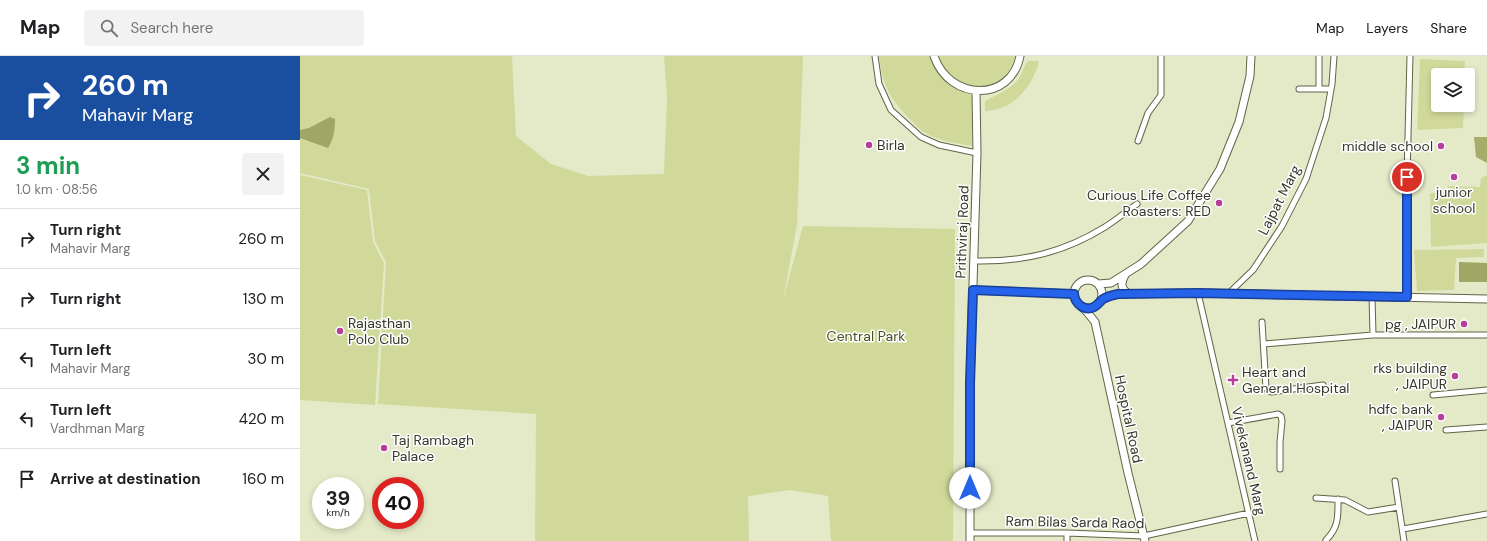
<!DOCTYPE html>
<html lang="en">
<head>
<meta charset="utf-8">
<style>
  :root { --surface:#fff; --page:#f2f2f2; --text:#202124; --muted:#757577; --line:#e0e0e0 }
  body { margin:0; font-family:"DM Sans",sans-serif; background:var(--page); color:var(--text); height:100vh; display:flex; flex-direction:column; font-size:15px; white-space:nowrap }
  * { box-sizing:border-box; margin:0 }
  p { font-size:13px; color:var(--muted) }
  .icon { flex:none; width:22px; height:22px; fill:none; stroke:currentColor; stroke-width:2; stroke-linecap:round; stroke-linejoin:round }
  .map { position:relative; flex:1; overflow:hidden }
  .sheet { display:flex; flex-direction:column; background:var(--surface); width:300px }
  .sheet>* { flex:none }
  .hud { background:#1a4fa0; color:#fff; overflow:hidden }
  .controls { position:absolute; left:1131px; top:12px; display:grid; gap:8px }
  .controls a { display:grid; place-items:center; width:44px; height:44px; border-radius:4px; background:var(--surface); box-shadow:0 2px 6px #0003; font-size:20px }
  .speed { position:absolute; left:12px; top:421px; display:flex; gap:8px; font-size:20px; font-weight:700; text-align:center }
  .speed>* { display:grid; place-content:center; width:52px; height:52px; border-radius:50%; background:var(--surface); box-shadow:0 2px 6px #0003; line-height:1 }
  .speed small { font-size:10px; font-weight:400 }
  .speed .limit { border:6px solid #d22; background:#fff; color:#111 }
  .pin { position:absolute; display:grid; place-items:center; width:34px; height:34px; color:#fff; margin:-17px; border:2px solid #fff; border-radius:50%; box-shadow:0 1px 4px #0007 }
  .me { position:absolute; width:44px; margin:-22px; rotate:0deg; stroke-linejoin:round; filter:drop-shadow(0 0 3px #0008) }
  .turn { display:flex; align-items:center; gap:14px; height:84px; padding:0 16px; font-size:18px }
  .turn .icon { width:52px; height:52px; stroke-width:2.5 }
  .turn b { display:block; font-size:28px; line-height:34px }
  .round { display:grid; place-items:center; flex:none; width:42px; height:42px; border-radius:4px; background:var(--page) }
  .overview { display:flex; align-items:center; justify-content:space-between; height:68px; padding:0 16px }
  h1 { font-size:24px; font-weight:700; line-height:30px; color:#1e9e55 }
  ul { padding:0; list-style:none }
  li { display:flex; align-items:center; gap:12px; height:60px; padding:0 16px; border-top:1px solid var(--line) }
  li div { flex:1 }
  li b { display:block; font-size:15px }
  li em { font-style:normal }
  header { display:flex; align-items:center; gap:24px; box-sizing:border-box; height:56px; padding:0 20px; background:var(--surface); border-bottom:1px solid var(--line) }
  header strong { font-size:19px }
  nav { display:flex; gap:22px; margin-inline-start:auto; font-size:14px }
  .search { width:280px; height:36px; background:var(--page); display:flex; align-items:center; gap:10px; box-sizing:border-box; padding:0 14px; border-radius:4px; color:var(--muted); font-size:15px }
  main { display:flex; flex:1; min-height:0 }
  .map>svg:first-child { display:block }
</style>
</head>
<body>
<header>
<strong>Map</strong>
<div class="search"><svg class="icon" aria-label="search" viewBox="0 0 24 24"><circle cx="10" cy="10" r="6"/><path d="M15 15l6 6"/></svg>Search here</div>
<nav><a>Map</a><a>Layers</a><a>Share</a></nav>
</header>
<main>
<section class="sheet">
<div class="hud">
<div class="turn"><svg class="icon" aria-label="right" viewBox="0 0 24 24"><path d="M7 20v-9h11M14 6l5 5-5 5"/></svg><div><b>260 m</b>Mahavir Marg</div></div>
</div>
<div class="overview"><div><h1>3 min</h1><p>1.0 km · 08:56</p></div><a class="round"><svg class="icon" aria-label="close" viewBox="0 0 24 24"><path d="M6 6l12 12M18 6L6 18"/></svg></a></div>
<ul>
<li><svg class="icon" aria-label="right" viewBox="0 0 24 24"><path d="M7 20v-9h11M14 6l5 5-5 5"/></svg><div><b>Turn right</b><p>Mahavir Marg</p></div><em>260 m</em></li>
<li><svg class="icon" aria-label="right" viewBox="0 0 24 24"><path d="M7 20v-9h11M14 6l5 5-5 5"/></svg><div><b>Turn right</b></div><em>130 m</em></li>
<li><svg class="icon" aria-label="left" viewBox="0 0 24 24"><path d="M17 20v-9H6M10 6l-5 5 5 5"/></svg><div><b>Turn left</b><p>Mahavir Marg</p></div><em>30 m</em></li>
<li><svg class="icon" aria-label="left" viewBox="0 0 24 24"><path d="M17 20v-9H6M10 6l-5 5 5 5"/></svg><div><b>Turn left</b><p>Vardhman Marg</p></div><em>420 m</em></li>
<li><svg class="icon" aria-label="arrive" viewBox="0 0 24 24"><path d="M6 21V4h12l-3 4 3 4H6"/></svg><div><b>Arrive at destination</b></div><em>160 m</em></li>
</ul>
</section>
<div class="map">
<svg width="1187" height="485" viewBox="0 0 1187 485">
  <rect width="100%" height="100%" fill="#e4e9c7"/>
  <path fill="#d1d99a" d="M0 0H212L216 80 251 108 288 120 364 118 367 42 364 0H503L497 169 483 244 503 170 655 173 653 485H531L528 440 490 434 448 440 449 485H235L236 358 78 348 86 206 75 185 69 133 0 117Z
    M579 0H629L643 22 651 30 672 40V90C656 87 639 85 625 77 620 74 615 68 611 64 590 43 583 31 579 0Z
    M639 0H715C713 6 711 12 707 17 693 35 665 36 649 19 645 14 640 7 639 0Z
    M1120 3 1165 5 1164 19H1138V49H1164L1163 72 1117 74Z
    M728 5H739C733 31 712 55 685 55V45C697 38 711 34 719 22 723 16 724 9 728 5Z
    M0 119 67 134 73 186 84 207 75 349 0 344Z
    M1187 119V187L1131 191 1130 137 1147 136 1148 130 1180 131 1181 122Z
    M1184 193V201L1156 202 1154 234 1117 235 1114 194Z"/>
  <path fill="#a6ad6a" d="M1174 81H1187V107L1176 101Z"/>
  <path fill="#a0a765" d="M30 61 35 63C35 73 34 83 28 92L0 82V74L9 72Z
    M1159 206 1187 207V226H1159Z"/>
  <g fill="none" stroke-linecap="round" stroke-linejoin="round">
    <defs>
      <path id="street" d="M575 0 579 28 591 54 621 81 639 89 677 97
        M999 33H1031
        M1019 33V0
        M838 85 848 57 861 39V0
        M674 205C723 206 763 197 805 171 816 164 827 155 837 148
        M898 237 955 485
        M928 238 953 214 982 170 1006 123 1026 62 1032 28 1034 0
        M1072 240 1073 279
        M1107 241V121L1110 0
        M962 266 966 332 968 335 971 336 1023 329
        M964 288 1073 279H1187
        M1133 339 1187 334
        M928 367 978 358 981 360 982 365 980 386V413
        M1146 374 1187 371
        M1095 425 1104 485
        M1016 442 1045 444 1068 456 1099 451
        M1103 473 1187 458
        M670 477H767L844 480 949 457
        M1026 484C1039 471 1038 460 1038 443
        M767 485V477"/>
      <path id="secondary" d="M634 0C649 45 711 47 720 0
        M825 219C820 228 821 233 829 238
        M774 238a14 14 0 1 1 28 0a14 14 0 1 1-28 0Z
        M798 228 811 227 841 208 888 165 920 113 939 66 950 20 951 0
        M673 234 774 238
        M801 244 809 240 818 238 898 237 1187 243
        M782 251 787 256 795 266 828 417 845 485
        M670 485V328L677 97 676 35"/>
    </defs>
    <use href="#street" stroke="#616447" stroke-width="7"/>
    <use href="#secondary" stroke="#616447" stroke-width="9"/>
    <use href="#street" stroke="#fff" stroke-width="5"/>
    <use href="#secondary" stroke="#fff" stroke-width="7"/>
  </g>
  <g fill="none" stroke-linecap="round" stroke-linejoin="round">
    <defs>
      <path id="route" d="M670 432V328L673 234 774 238C775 247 784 256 794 251 798 249 800 245 803 243 808 240 813 239 818 238L898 237 1107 241V121"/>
    </defs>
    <use href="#route" stroke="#184099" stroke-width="10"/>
    <use href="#route" stroke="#2563eb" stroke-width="7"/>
  </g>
  <g fill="#b44099" stroke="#fff" stroke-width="1.5">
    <circle cx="569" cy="89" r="4"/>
    <circle cx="1141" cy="90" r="4"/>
    <circle cx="1154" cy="121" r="4"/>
    <circle cx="919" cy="147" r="4"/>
    <circle cx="1164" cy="268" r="4"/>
    <circle cx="40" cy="275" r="4"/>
    <circle cx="1155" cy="320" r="4"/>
    <path d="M931 318h4v4h4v4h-4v4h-4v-4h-4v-4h4z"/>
    <circle cx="1141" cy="361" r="4"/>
    <circle cx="84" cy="392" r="4"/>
  </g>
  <g text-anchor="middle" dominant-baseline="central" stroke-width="3" stroke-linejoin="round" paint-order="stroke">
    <g font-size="14" fill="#36382a" stroke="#fff" text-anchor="end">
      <text x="577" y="89" text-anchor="start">Birla</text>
      <text x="1133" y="90">middle school</text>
      <text x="1154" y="136" text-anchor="middle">junior<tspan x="1154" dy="16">school</tspan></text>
      <text x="911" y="139">Curious Life Coffee<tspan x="911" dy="16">Roasters: RED</tspan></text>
      <text x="48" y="267" text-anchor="start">Rajasthan<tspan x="48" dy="16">Polo Club</tspan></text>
      <text x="1156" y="268">pg , JAIPUR</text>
      <text x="1147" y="312">rks building<tspan x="1147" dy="16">, JAIPUR</tspan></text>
      <text x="942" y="316" text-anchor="start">Heart and<tspan x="942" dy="16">General Hospital</tspan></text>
      <text x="1133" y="353">hdfc bank<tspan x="1133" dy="16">, JAIPUR</tspan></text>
      <text x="92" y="384" text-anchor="start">Taj Rambagh<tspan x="92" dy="16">Palace</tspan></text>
    </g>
    <g font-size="14" fill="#36382a" stroke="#fff">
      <text transform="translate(979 144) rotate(-63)">Lajpat Marg</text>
      <text transform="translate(662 176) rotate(-88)">Prithviraj Road</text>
      <text transform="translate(829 363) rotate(78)">Hospital Road</text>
      <text transform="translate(949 405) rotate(77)">Vivekanand Marg</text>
      <text transform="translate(775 466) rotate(1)">Ram Bilas Sarda Raod</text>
    </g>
    <g font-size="14" fill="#4c501e" stroke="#fff">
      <text x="566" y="280">Central Park</text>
    </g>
  </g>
</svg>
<div class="controls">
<a><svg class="icon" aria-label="layers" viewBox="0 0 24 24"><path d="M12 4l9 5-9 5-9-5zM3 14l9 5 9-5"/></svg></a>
</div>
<div class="speed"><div>39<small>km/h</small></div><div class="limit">40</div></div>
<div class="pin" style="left:1107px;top:121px;background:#d93025"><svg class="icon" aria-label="arrive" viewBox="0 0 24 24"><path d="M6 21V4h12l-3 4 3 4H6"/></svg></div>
<svg class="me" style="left:670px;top:432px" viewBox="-20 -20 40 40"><circle r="19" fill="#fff"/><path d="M0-13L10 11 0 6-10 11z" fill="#2563eb"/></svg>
</div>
</main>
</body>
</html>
